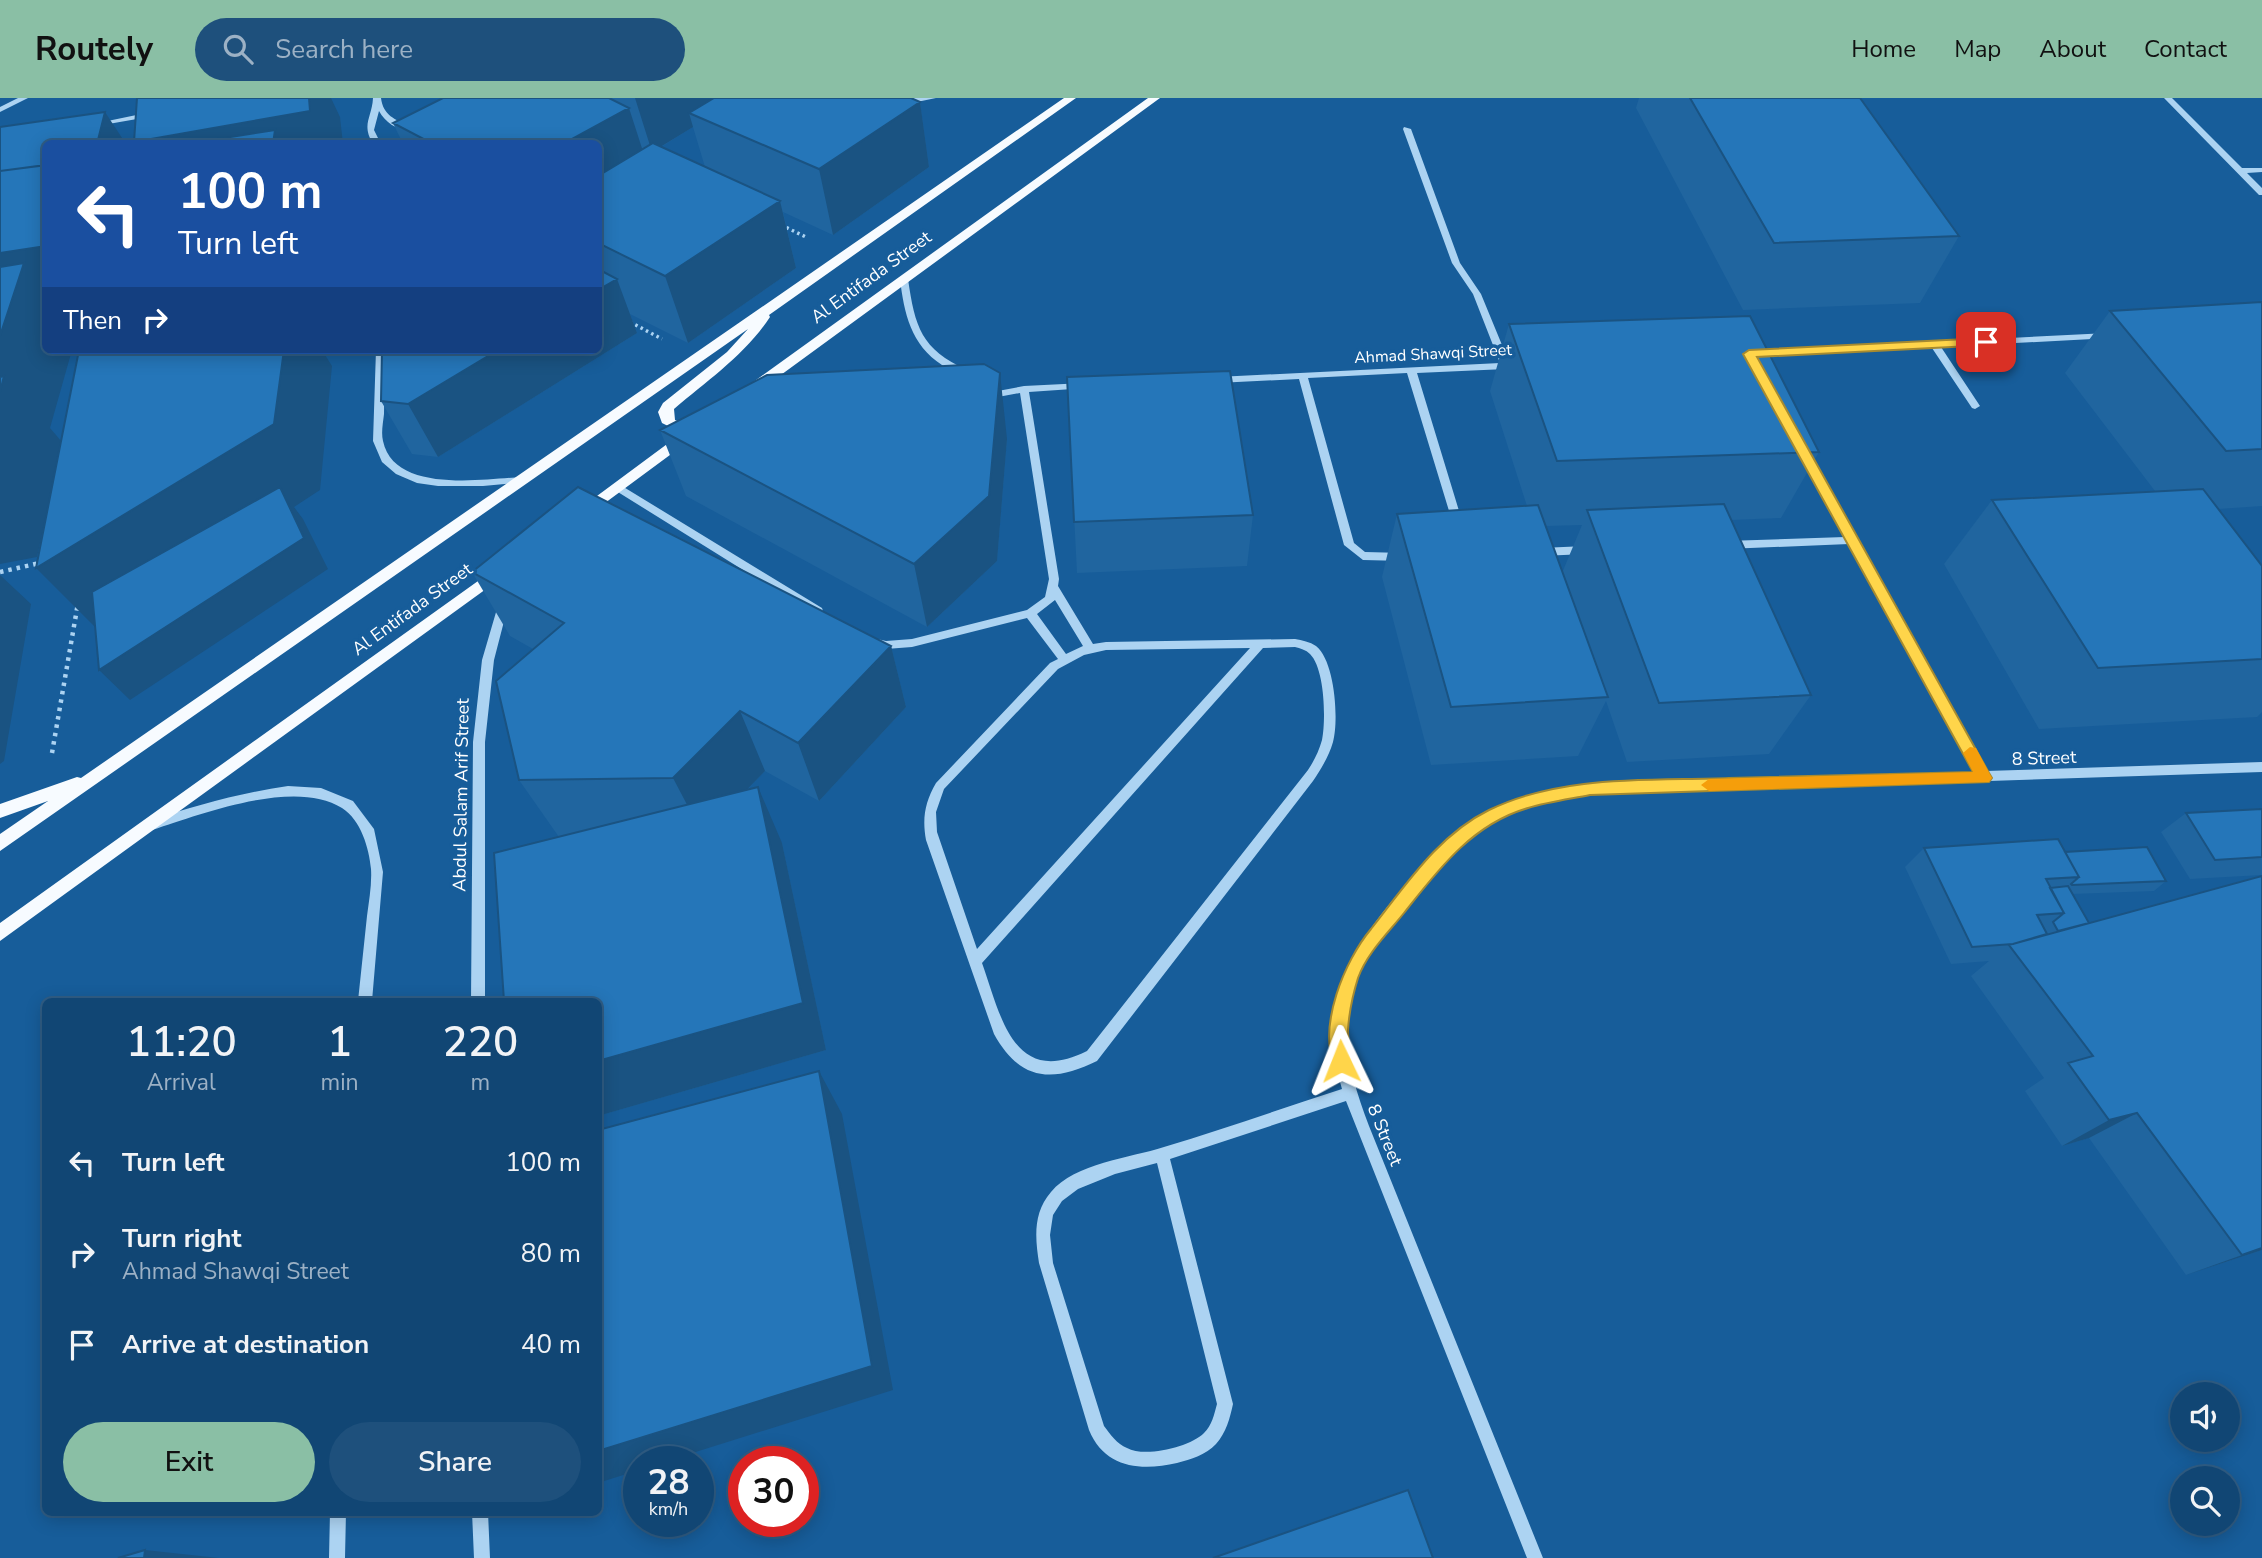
<!DOCTYPE html>
<html lang="en">
<head>
<meta charset="utf-8">
<style>
  :root { --surface:#114674; --page:#1e507c; --text:#f1f3f6; --muted:#9cb1c5; --line:#305e86; --accent:#8abfa5 }
  body { margin:0; font-family:"Nunito Sans",sans-serif; background:var(--page); color:var(--text); height:100vh; display:flex; flex-direction:column; font-size:26px; white-space:nowrap }
  * { box-sizing:border-box; margin:0 }
  p { font-size:23px; color:var(--muted) }
  .icon { flex:none; width:38px; height:38px; fill:none; stroke:currentColor; stroke-width:2; stroke-linecap:round; stroke-linejoin:round }
  .map { position:relative; flex:1; overflow:hidden }
  .sheet { position:absolute; left:42px; top:900px; width:560px; height:518px; display:flex; flex-direction:column; background:var(--surface); border-radius:10px; box-shadow:0 4px 18px #0003,0 0 0 2px var(--line) }
  .sheet>* { flex:none }
  .guide { position:absolute; left:42px; top:42px; width:560px; height:214px; border-radius:10px; box-shadow:0 4px 18px #0003,0 0 0 2px var(--line); background:#1a4fa0; color:#fff; overflow:hidden }
  .buttons { position:absolute; left:2170px; top:1284px; display:grid; gap:14px }
  .buttons a { display:grid; place-items:center; width:70px; height:70px; border-radius:50%; background:var(--surface); box-shadow:0 4px 18px #0003,0 0 0 2px var(--line); font-size:35px }
  .speed { position:absolute; left:623px; top:1348px; display:flex; gap:14px; font-size:35px; font-weight:700; text-align:center }
  .speed>* { display:grid; place-content:center; width:91px; height:91px; border-radius:50%; background:var(--surface); box-shadow:0 4px 18px #0003,0 0 0 2px var(--line); line-height:1 }
  .speed small { font-size:18px; font-weight:400 }
  .speed .limit { border:10px solid #d22; background:#fff; color:#111 }
  .pin { position:absolute; display:grid; place-items:center; width:60px; height:60px; color:#fff; margin:-30px; border-radius:14px; box-shadow:0 4px 10px #0006 }
  .me { position:absolute; width:77px; margin:-38px; rotate:358deg; stroke-linejoin:round; filter:drop-shadow(0 0 5px #0008) }
  .turn { display:flex; align-items:center; gap:24px; height:147px; padding:0 21px; font-size:32px }
  .turn .icon { width:91px; height:91px; stroke-width:2.5 }
  .turn b { display:block; font-size:49px; line-height:60px }
  .then { display:flex; align-items:center; height:66px; padding:0 21px; background:#0003; gap:14px; font-size:26px }
  .eta { display:flex; justify-content:space-evenly; align-items:center; height:119px; text-align:center }
  .eta b { font-size:42px; font-weight:600; line-height:49px }
  .primary-button { display:flex; gap:14px; margin-top:auto; padding:14px 21px }
  .primary-button a { flex:1; height:80px; border-radius:42px; background:var(--accent); color:#111; font-size:28px; font-weight:600; line-height:80px; text-align:center }
  .primary-button a+a { background:var(--page); color:var(--text) }
  ul { padding:0; list-style:none }
  li { display:flex; align-items:center; gap:21px; height:91px; padding:0 21px }
  li div { flex:1 }
  li b { display:block; font-size:26px }
  li em { font-style:normal }
  header { display:flex; align-items:center; gap:42px; box-sizing:border-box; height:98px; padding:0 35px; background:var(--accent); color:#111 }
  header strong { font-size:33px }
  nav { display:flex; gap:38px; margin-inline-start:auto; font-size:24px }
  .search { width:490px; height:63px; background:var(--page); display:flex; align-items:center; gap:18px; box-sizing:border-box; padding:0 24px; border-radius:38px; color:var(--muted); font-size:26px }
  .map>svg:first-child { display:block }
</style>
</head>
<body>
<header>
<strong>Routely</strong>
<div class="search"><svg class="icon" aria-label="search" viewBox="0 0 24 24"><circle cx="10" cy="10" r="6"/><path d="M15 15l6 6"/></svg>Search here</div>
<nav><a>Home</a><a>Map</a><a>About</a><a>Contact</a></nav>
</header>
<div class="map">
<svg width="2262" height="1460" viewBox="0 0 2262 1460">
  <rect width="100%" height="100%" fill="#175d9a"/>
  <g fill="none" stroke-linecap="round" stroke-linejoin="round">
    <path stroke="#acd3f2" stroke-width="3.5" stroke-dasharray="2.5 3.5" stroke-linecap="butt" d="M781 127 808 140
      M630 224 662 241"/>
    <path stroke="#acd3f2" stroke-width="4.5" stroke-dasharray="3.5 5" stroke-linecap="butt" d="M0 474 40 465
      M52 655 78 505"/>
    <path fill="#acd3f2" fill-rule="evenodd" d="M18 0H28L0 14V9Z
      M373 0H381C383 17 395 22 410 28V32C396 32 385 24 379 13L374 32 381 46H373C361 26 372 20 373 0Z
      M898 0H936L912 5Z
      M2164 0H2172L2242 70H2262V74L2247 75 2262 90V97H2259Z
      M151 14H154V18L97 28 93 26Z
      M1404 29 1411 31 1460 165 1481 196 1509 264 1517 265 1519 267 1517 269 1506 271 1417 275 1463 426 1458 430 1453 426 1407 275 1308 280 1354 445 1365 454 1404 455 1409 459 1404 463 1363 462 1344 447 1299 281 1217 285 1212 282 1217 279 1500 265 1473 196 1452 165 1403 31Z
      M904 178 908 181C915 229 921 251 967 272V276C959 277 950 272 942 267 911 247 904 215 900 181Z
      M2108 235 2111 236V240L1941 249 1980 308 1975 311 1972 310 1932 250 1752 259 1747 256 1752 253Z
      M376 252H386C385 273 384 295 384 316 383 325 381 335 383 343 394 396 484 381 522 379L526 380V384L483 388H438L417 385 396 376 382 364 373 343Z
      M1084 285 1087 286V290L1029 294 1059 481 1058 488 1093 546 1106 544 1295 541C1302 542 1310 544 1316 548 1335 563 1339 622 1333 644 1329 658 1321 671 1313 683L1097 963C1052 985 1020 983 994 936L926 742C922 720 925 704 936 685L1050 565 1058 561 1027 520 912 549 886 551 869 547 867 544 873 540 886 543 912 541 1027 512 1045 499 1049 481 1020 295 987 301 982 298 987 295 1024 288ZM1055 502 1083 548 1066 556 1037 516ZM1295 549C1300 550 1306 552 1310 556 1325 571 1326 622 1322 642 1319 653 1314 663 1308 672L1087 953C1013 990 1001 918 982 865L1263 550ZM1250 550 977 851 937 734 936 714 944 691 1058 571 1084 557 1106 552Z
      M1804 351 1809 354 1986 673 2262 664V674L1989 683 1984 685 1980 683 1590 696C1559 700 1526 706 1498 720 1452 744 1419 789 1389 829 1378 843 1367 857 1359 873 1353 885 1350 900 1348 914 1343 954 1355 991 1369 1028L1543 1460H1527L1346 1003 1170 1061 1233 1306C1230 1320 1226 1335 1216 1346 1206 1357 1191 1361 1177 1365 1142 1373 1105 1371 1089 1332L1039 1165C1035 1139 1033 1115 1051 1094 1075 1065 1130 1060 1164 1049 1224 1031 1283 1010 1342 991 1332 956 1330 921 1341 886 1356 835 1441 740 1488 714 1519 697 1556 691 1590 686L1974 674 1849 446 1726 451 1721 447 1726 443 1845 439 1799 354ZM1157 1065 1217 1306C1214 1317 1212 1327 1204 1335 1190 1349 1145 1360 1127 1350 1117 1346 1110 1336 1104 1328L1053 1165 1050 1137 1053 1117 1062 1103 1078 1091 1115 1076Z
      M617 385 822 510 823 513 822 516H814L613 391 612 389Z
      M1586 448 1591 452 1586 456 1541 458 1536 454 1541 450Z
      M504 500 509 504 494 562 485 644V903H471L473 644 482 562 499 504Z
      M288 688 321 690 353 703 374 731 383 774 372 903H358C361 875 364 846 367 818 369 803 372 786 371 771 369 750 361 722 342 710 295 680 201 716 152 732L148 731 146 727 148 723C194 708 239 695 288 688Z
      M330 1414H346L345 1460H329Z
      M472 1414H488L490 1460H474Z"/>
    <path fill="#f7fbff" fill-rule="evenodd" d="M1064 0H1076L769 217 770 219C745 257 708 282 674 311L675 322 697 331V337L586 419H576L574 415 682 335 662 325 658 314 663 305 727 254 748 231 0 753V736L48 703 0 720V706L77 679 81 680Z
      M1148 0H1160L759 293H749V287Z
      M499 468 504 470 507 474 504 478 0 843V825Z"/>
  </g>
  <path fill="#20659f" fill-rule="evenodd" d="M443 0H911L920 4 929 69 833 137 783 114 796 170 688 245 630 216 637 235 438 359 412 356 381 303 598 252V46H403L393 25ZM693 29 705 69 661 49Z
    M1639 0H1860L1959 138 1920 205 1743 212 1636 10Z
    M2262 204V408L2218 411 2262 468V614L2257 619 2039 631 1944 466 1992 402 2155 393 2065 275 2110 213Z
    M1509 226 1819 354 1781 420 1731 422 1811 597 1769 656 1627 664 1606 603 1578 658 1431 667 1382 479 1397 416 1527 408 1490 293ZM1582 427 1562 475 1546 428Z
    M1067 279 1253 417 1247 468 1077 475Z
    M660 332 1007 341 997 463 927 529 686 398Z
    M472 474 891 548 906 609 819 703 765 673 747 692 782 745 826 952 598 1018V903L559 739 519 682 533 551 510 538Z
    M2262 711V777L2190 781 2161 734 2186 715Z
    M1924 750 2065 754 2166 783 2154 793 2072 796 2089 825 2262 778V1152L2186 1177 2089 1040 2062 1048 2025 993 2044 980 1971 878 1989 863 1951 866 1905 769Z"/>
  <path fill="#1a5382" d="M309 0H331L340 19 343 46H135L134 44Z
    M635 0H742L689 15 693 29 652 54Z
    M920 4 929 69 833 137 819 71Z
    M629 10 649 72 598 101V46H563Z
    M105 14 126 46H97Z
    M780 103 796 170 688 245 665 178Z
    M46 148V252H72L50 330 62 344 37 459 0 466V155Z
    M617 181 637 235 438 359 408 306 498 252H598V192Z
    M284 252H322L332 268 320 392 294 409 303 421 328 471 130 602 99 572 100 534 36 470Z
    M1000 275 1007 341 997 463 927 529 914 466Z
    M0 477 31 506 4 663 0 666Z
    M891 548 906 609 819 703 798 645Z
    M740 613 765 673 703 737 673 680Z
    M758 689 782 745 826 952 598 1018V963Z
    M819 973 842 1016 893 1292 667 1363H639V1372L598 1385V1353Z
    M2137 1015 2089 1040 2062 1048 2109 1022Z
    M2262 1150V1152L2186 1177 2242 1157Z
    M145 1452 219 1460H144Z"/>
  <path fill="#2576b9" stroke="#1a5382" stroke-width="2" d="M137 0H309L310 13 134 44Z
    M443 0H609L629 10 563 46H433L393 25Z
    M714 0H911L920 4 819 71 689 15Z
    M1690 0H1860L1959 138 1774 145Z
    M105 14 97 46H46V67L0 73V29Z
    M275 32 273 46H186Z
    M653 45 780 103 665 178 598 145V78Z
    M46 67V148L0 155V73Z
    M24 165 0 238V169Z
    M598 171 617 181 598 192Z
    M2262 204V351L2226 353 2110 213Z
    M1750 218 1819 354 1557 363 1509 226Z
    M79 252H284L274 326 36 470Z
    M382 252H498L408 306 381 303Z
    M984 266 1000 275 989 398 914 466 660 332 767 277Z
    M1230 273 1253 417 1074 424 1067 279Z
    M4 278 0 294V279Z
    M280 389 304 440 99 572 92 494Z
    M578 389 891 548 798 645 740 613 673 680 519 682 496 583 564 525 472 474Z
    M2203 391 2262 468V561L2098 570 1992 402Z
    M1724 406 1811 597 1659 605 1587 412Z
    M1538 407 1608 599 1451 609 1397 416Z
    M758 689 803 905 598 963V903H504L494 755Z
    M2262 711V759L2215 762 2186 715Z
    M2058 741 2079 779 2046 781 2064 815 2037 817 2047 836 2013 846 1972 849 1924 750Z
    M2147 749 2166 783 2072 787 2071 786 2079 779 2065 754Z
    M2262 778V1150L2242 1157 2137 1015 2109 1022 2068 965 2093 958 2009 847Z
    M2068 788 2089 825 2058 833 2053 824 2064 815 2050 790Z
    M819 973 872 1268 598 1353V1032Z
    M1408 1392 1433 1460H1213Z
    M145 1452 144 1460H118Z"/>
  <path fill="#ffd54a" stroke="#a68a30" stroke-width="2" d="M1986 240 1992 244 1990 247 1757 259 1989 675 1992 680 1989 684 1590 697C1570 701 1548 704 1528 710 1472 726 1438 772 1404 815 1388 835 1367 855 1358 880 1353 896 1349 915 1348 932 1348 944 1352 957 1347 969L1341 971 1335 969C1317 928 1345 862 1371 831 1406 787 1438 737 1489 712 1563 676 1650 683 1729 680 1810 678 1891 676 1973 674L1743 256 1749 252Z"/>
  <path fill="#f59e0b" d="M1970 649 1976 650 1992 680 1989 684 1709 693 1701 687 1709 681 1973 674 1963 655Z"/>
  <g text-anchor="middle" dominant-baseline="central" stroke-width="7" stroke-linejoin="round" paint-order="stroke">
    <g font-size="16" fill="#fff" stroke="#175d9a">
      <text transform="translate(1433 256) rotate(-3)">Ahmad Shawqi Street</text>
    </g>
    <g font-size="18" fill="#fff" stroke="#175d9a">
      <text transform="translate(871 179) rotate(-36)">Al Entifada Street</text>
      <text transform="translate(412 511) rotate(-36)">Al Entifada Street</text>
      <text transform="translate(2044 660) rotate(-2)">8 Street</text>
      <text transform="translate(461 697) rotate(-89)">Abdul Salam Arif Street</text>
      <text transform="translate(1385 1037) rotate(68)">8 Street</text>
    </g>
  </g>
</svg>
<div class="buttons">
<a><svg class="icon" aria-label="sound" viewBox="0 0 24 24"><path d="M4 9h4l5-4v14l-5-4H4zM17 9q2 3 0 6"/></svg></a>
<a><svg class="icon" aria-label="search" viewBox="0 0 24 24"><circle cx="10" cy="10" r="6"/><path d="M15 15l6 6"/></svg></a>
</div>
<div class="speed"><div>28<small>km/h</small></div><div class="limit">30</div></div>
<div class="pin" style="left:1986px;top:244px;background:#d93025"><svg class="icon" aria-label="arrive" viewBox="0 0 24 24"><path d="M6 21V4h12l-3 4 3 4H6"/></svg></div>
<svg class="me" style="left:1341px;top:963px" viewBox="-20 -20 40 40"><path d="M0-17L14 15 0 8-14 15z" fill="#ffd54a" stroke="#fff" stroke-width="4"/></svg>
<div class="guide">
<div class="turn"><svg class="icon" aria-label="left" viewBox="0 0 24 24"><path d="M17 20v-9H6M10 6l-5 5 5 5"/></svg><div><b>100 m</b>Turn left</div></div>
<div class="then">Then<svg class="icon" aria-label="right" viewBox="0 0 24 24"><path d="M7 20v-9h11M14 6l5 5-5 5"/></svg></div>
</div>
<section class="sheet">
<div class="eta">
<div><b>11:20</b><p>Arrival</p></div>
<div><b>1</b><p>min</p></div>
<div><b>220</b><p>m</p></div>
</div>
<ul>
<li><svg class="icon" aria-label="left" viewBox="0 0 24 24"><path d="M17 20v-9H6M10 6l-5 5 5 5"/></svg><div><b>Turn left</b></div><em>100 m</em></li>
<li><svg class="icon" aria-label="right" viewBox="0 0 24 24"><path d="M7 20v-9h11M14 6l5 5-5 5"/></svg><div><b>Turn right</b><p>Ahmad Shawqi Street</p></div><em>80 m</em></li>
<li><svg class="icon" aria-label="arrive" viewBox="0 0 24 24"><path d="M6 21V4h12l-3 4 3 4H6"/></svg><div><b>Arrive at destination</b></div><em>40 m</em></li>
</ul>
<div class="primary-button"><a>Exit</a><a>Share</a></div>
</section>
</div>
</body>
</html>
